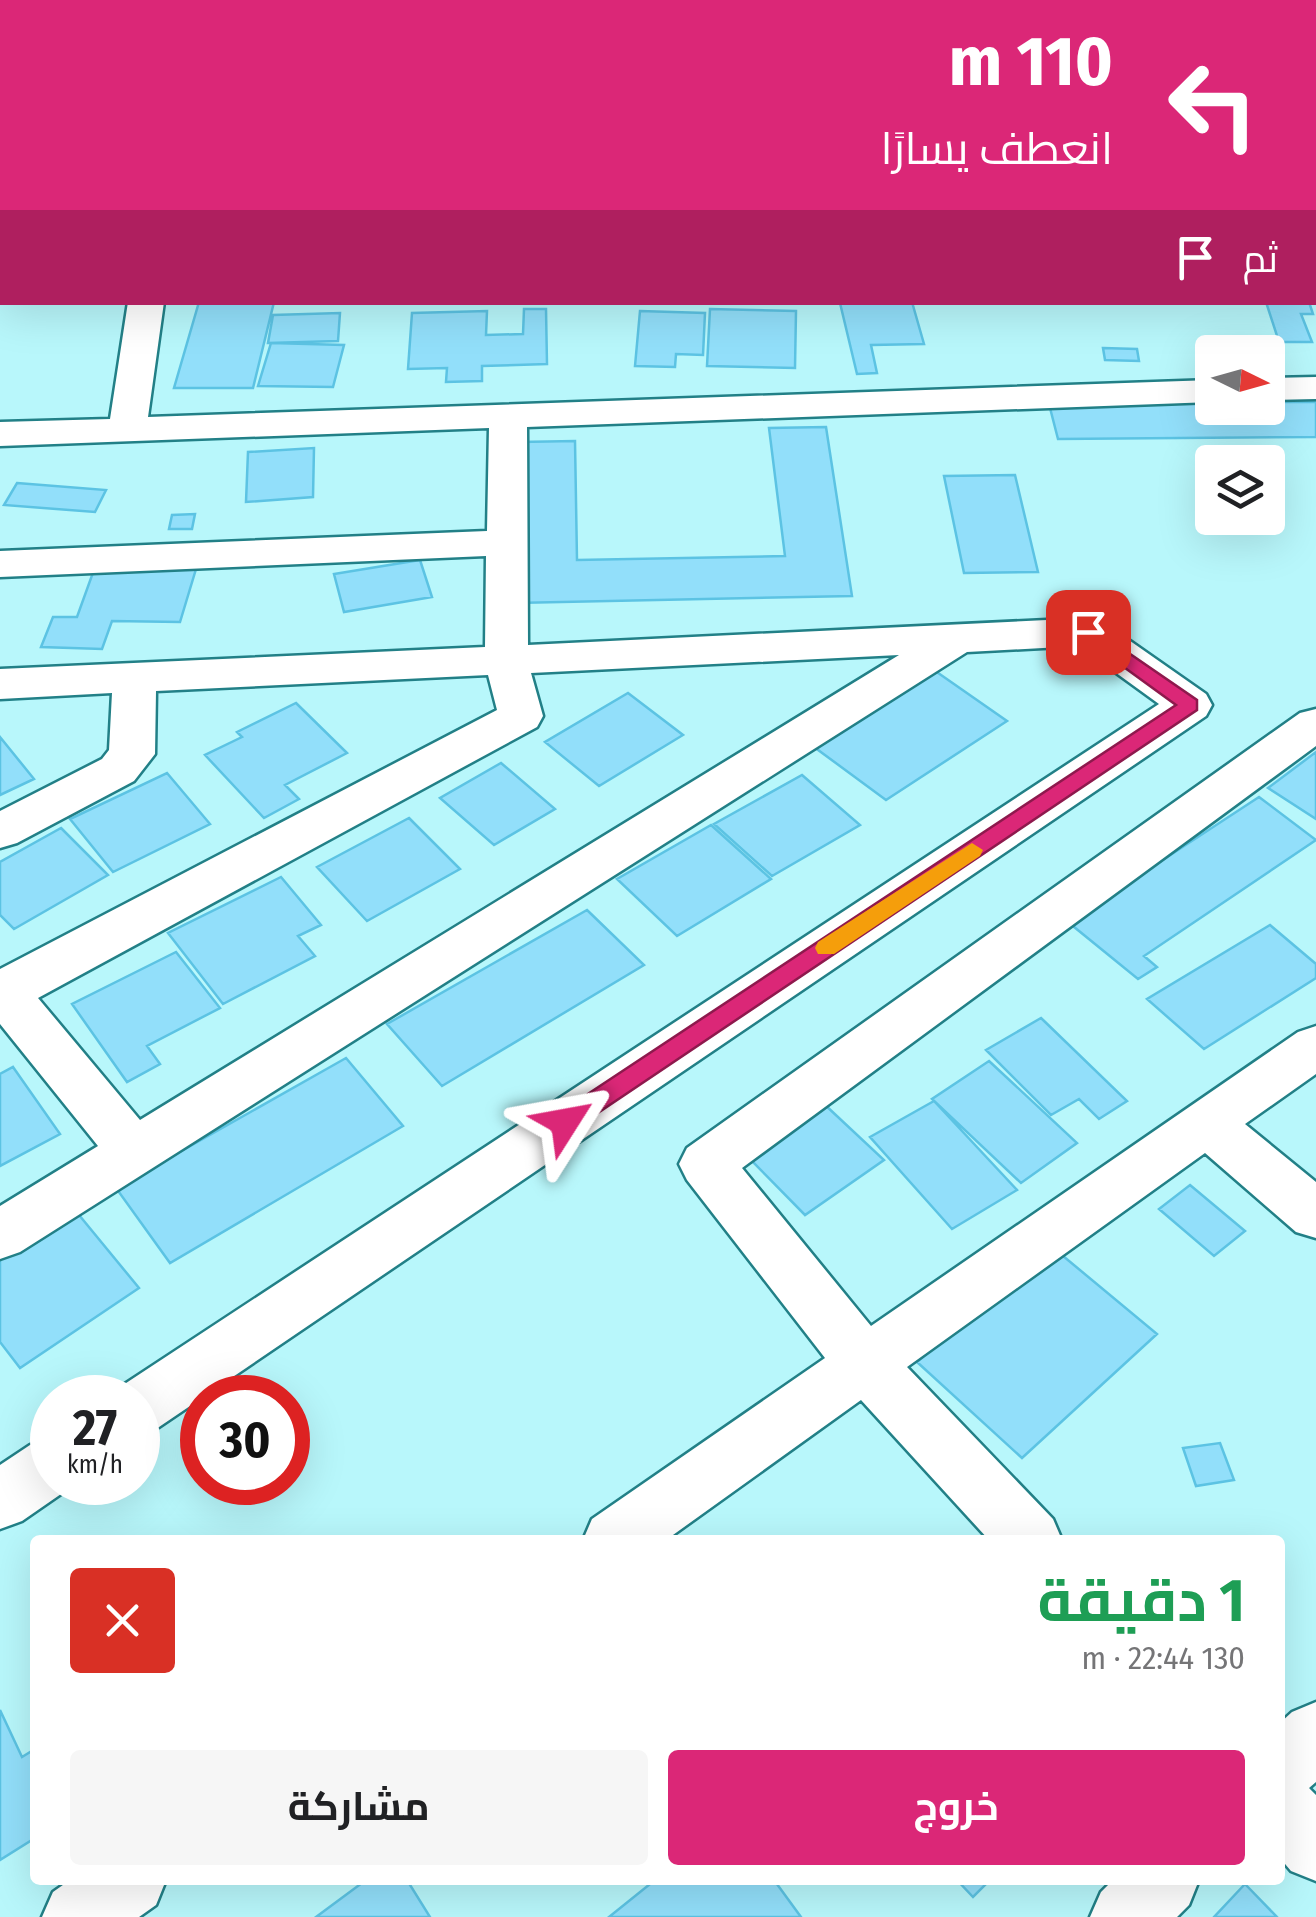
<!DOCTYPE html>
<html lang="ar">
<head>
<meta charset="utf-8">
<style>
  :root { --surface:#fff; --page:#f6f6f6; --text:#202124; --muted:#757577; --accent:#db2777 }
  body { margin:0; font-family:"Fira Sans Condensed",Cairo,sans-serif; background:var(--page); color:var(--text); direction:rtl; height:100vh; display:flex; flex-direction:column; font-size:38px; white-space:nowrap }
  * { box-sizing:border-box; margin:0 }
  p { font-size:32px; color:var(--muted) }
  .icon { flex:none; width:55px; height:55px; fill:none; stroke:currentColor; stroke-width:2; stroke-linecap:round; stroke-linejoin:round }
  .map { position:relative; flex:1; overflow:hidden; direction:ltr }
  .side { position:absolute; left:30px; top:1535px; width:1255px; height:350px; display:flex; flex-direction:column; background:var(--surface); border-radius:10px; box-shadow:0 10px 40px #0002; direction:rtl }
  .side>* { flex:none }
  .guide { position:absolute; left:0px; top:0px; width:1318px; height:305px; box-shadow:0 10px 40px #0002; direction:rtl; background:#db2777; color:#fff; overflow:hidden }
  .needle { width:65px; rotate:95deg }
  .fabs { position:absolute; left:1195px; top:335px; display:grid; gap:20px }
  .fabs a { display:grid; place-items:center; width:90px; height:90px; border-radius:10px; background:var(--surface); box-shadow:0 10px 40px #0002; font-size:50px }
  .speed { position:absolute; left:30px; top:1375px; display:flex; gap:20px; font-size:50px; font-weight:700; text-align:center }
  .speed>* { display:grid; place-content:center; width:130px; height:130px; border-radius:50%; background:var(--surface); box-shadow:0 10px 40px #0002; line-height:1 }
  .speed small { font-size:25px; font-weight:400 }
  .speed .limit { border:15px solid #d22; background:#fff; color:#111 }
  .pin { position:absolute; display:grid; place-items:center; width:85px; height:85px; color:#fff; margin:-42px; border-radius:20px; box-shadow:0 5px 15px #0006 }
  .me { position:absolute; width:110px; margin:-55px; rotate:56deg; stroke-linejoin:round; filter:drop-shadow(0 0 8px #0008) }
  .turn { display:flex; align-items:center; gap:35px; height:210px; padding:0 40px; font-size:45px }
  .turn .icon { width:130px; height:130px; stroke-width:2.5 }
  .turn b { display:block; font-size:70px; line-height:85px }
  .then { display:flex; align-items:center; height:95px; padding:0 40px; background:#0003; gap:20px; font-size:38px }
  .round { display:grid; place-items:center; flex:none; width:105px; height:105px; border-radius:10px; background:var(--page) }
  .head { display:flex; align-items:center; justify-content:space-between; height:170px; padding:0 40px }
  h1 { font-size:60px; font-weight:700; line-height:75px; color:#1e9e55 }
  .primary-button { display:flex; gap:20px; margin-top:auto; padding:20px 40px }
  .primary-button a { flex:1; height:115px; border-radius:10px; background:var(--accent); color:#fff; font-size:40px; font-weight:700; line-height:115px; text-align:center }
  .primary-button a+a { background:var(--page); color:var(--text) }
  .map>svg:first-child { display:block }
</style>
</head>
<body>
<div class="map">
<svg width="1316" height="1917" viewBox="0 0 1316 1917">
  <rect width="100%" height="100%" fill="#b8f7fb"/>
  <path fill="#92dffa" stroke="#5cc3e3" stroke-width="2.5" d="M199 302H274L253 388H174Z
    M912 302 924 344 871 345 877 373 857 374 840 303Z
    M1266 302H1309L1313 314H1301L1312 342H1279Z
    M524 309H546L547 364 482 366V381L446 382 447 368 408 369 412 313 487 311 486 335 523 334Z
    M710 309 796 311 795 368 707 366Z
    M640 311 705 313 703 355 676 354 675 367 635 366Z
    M340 313 338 341 268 343 273 315Z
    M271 343 344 345 333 387 258 386Z
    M1103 348 1137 349 1139 361 1105 360Z
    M1212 402V408H1268V402H1316V437L1058 439 1049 404Z
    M826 427 852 596 515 603 519 442 575 441 577 560 785 556 769 428Z
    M314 448 313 497 246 502 248 452Z
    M1015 475 1038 572 964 573 944 476Z
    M17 483 106 490 95 512 4 505Z
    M195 514 192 529H169L172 515Z
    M420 560 432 597 344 612 334 574Z
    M95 567 196 569 180 622 112 621 102 649 41 647 53 617H77Z
    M931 668 1007 721 886 800 810 744Z
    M628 693 683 735 599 786 545 742Z
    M296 703 347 753 285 785 299 799 264 818 205 755 242 737 237 732Z
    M0 737 34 779 0 795Z
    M1316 752V819L1268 788Z
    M501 763 555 809 494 845 440 798Z
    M167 773 210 824 113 872 70 819Z
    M802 775 860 825 772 876 714 824Z
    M1259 797 1316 840 1144 956 1157 967 1138 979 1068 922Z
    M409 818 460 869 367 921 317 867Z
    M711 825 771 879 677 936 617 879Z
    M61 828 108 875 14 929 0 915V862Z
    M281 877 321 925 298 936 315 956 223 1004 168 933Z
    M587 910 644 965 442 1086 387 1024Z
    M1270 925 1316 964V978L1204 1049 1147 999Z
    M176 952 220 1008 147 1046 160 1064 127 1082 72 1004Z
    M1041 1018 1127 1101 1099 1119 1079 1099 1051 1115 986 1050Z
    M346 1058 403 1126 170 1263 116 1188Z
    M989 1061 1077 1143 1021 1183 932 1099Z
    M13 1067 60 1134 0 1166V1074Z
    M934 1101 1017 1190 952 1229 870 1137Z
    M823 1103 884 1160 805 1215 746 1155Z
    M1190 1185 1245 1231 1214 1256 1159 1209Z
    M70 1204 139 1288 20 1368 0 1342V1248Z
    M1051 1246 1157 1334 1022 1458 917 1362Z
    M1220 1443 1234 1480 1196 1486 1183 1448Z
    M0 1710 22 1757 35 1749V1838L0 1860Z
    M366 1880H407L430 1917H316Z
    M655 1880H774L801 1917H609Z
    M957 1880H990L973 1897Z
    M1245 1884 1277 1917H1214Z"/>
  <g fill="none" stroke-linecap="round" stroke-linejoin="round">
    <defs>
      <path id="service" d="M1315 8H1316V16H1315Z
        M0 60 2 61V69L0 70Z"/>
      <path id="minor" d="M128 302H164L148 417 1212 380V402L527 427 528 645 1088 618 1103 622 1206 694 1212 705 1206 716 159 1427 138 1435V1398H113L117 1389 1159 704 1079 646 967 652 20 1252 0 1259V1206L98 1146 0 1024V969L497 710 488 675 156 691 155 754 134 781 17 843 0 848V811L102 759 109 750 112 693 0 699V669L485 647 486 556 0 577V551L487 531 489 428 0 446V422L110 419ZM899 655 140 1120 38 998 537 727 543 716 531 673Z
        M1316 377V399L1268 400V378Z
        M1316 709V746L742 1168 871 1326 1298 1032 1316 1026V1074L1245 1124 1316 1182V1238L1296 1232 1205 1153 907 1367 1053 1519 1062 1540H989L861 1400 666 1540H583L592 1519 825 1358 687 1180 679 1164 687 1148 1300 713Z
        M52 1437V1482L74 1485 22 1521 0 1529V1465L30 1445Z
        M1316 1702V1782L1309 1788 1316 1795V1881L1291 1871 1280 1858V1723L1292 1712Z
        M70 1880H166L156 1905 139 1917H42L53 1892Z
        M1113 1880H1199L1189 1905 1177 1917H1090L1101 1892Z"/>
      <path id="tertiary" d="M1315 177H1316V199H1315Z
        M0 211H2V233H0Z"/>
    </defs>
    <use href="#service" stroke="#228087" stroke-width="5"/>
    <use href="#minor" stroke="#228087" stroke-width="5"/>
    <use href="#tertiary" stroke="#228087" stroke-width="5"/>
    <use href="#service" fill="#fff" fill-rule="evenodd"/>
    <use href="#minor" fill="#fff" fill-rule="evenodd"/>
    <use href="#tertiary" fill="#fff" fill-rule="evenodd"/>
  </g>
  <path fill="#db2777" stroke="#8e194d" stroke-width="2.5" d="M1088 625 1197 700V710L574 1129H556L553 1122 556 1115 1176 705 1081 636 1079 632Z"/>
  <path fill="#f59e0b" d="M972 843 983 850 980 856 834 954H818L815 948 818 942Z"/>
</svg>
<div class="fabs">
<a><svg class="needle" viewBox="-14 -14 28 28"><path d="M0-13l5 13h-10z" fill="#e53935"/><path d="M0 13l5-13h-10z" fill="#757577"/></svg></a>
<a><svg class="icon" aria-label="layers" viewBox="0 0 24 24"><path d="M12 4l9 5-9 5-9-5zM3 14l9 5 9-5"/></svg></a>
</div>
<div class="speed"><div>27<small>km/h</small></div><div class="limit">30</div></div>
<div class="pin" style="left:1088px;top:632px;background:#d93025"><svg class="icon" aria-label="arrive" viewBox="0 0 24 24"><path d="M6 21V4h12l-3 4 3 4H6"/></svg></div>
<svg class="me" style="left:565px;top:1122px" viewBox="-20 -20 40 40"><path d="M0-17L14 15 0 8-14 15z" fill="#db2777" stroke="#fff" stroke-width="4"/></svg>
<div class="guide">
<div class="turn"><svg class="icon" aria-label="left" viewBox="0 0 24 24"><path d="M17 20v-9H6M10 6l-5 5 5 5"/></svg><div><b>110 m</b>انعطف يسارًا</div></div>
<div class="then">ثم<svg class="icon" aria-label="arrive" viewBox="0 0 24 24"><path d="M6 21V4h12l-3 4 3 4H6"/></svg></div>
</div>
<section class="side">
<div class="head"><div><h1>1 دقيقة</h1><p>130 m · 22:44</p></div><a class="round" style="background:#d93025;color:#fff"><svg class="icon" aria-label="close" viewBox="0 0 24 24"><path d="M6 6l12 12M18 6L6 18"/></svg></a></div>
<div class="primary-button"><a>خروج</a><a>مشاركة</a></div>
</section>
</div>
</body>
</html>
